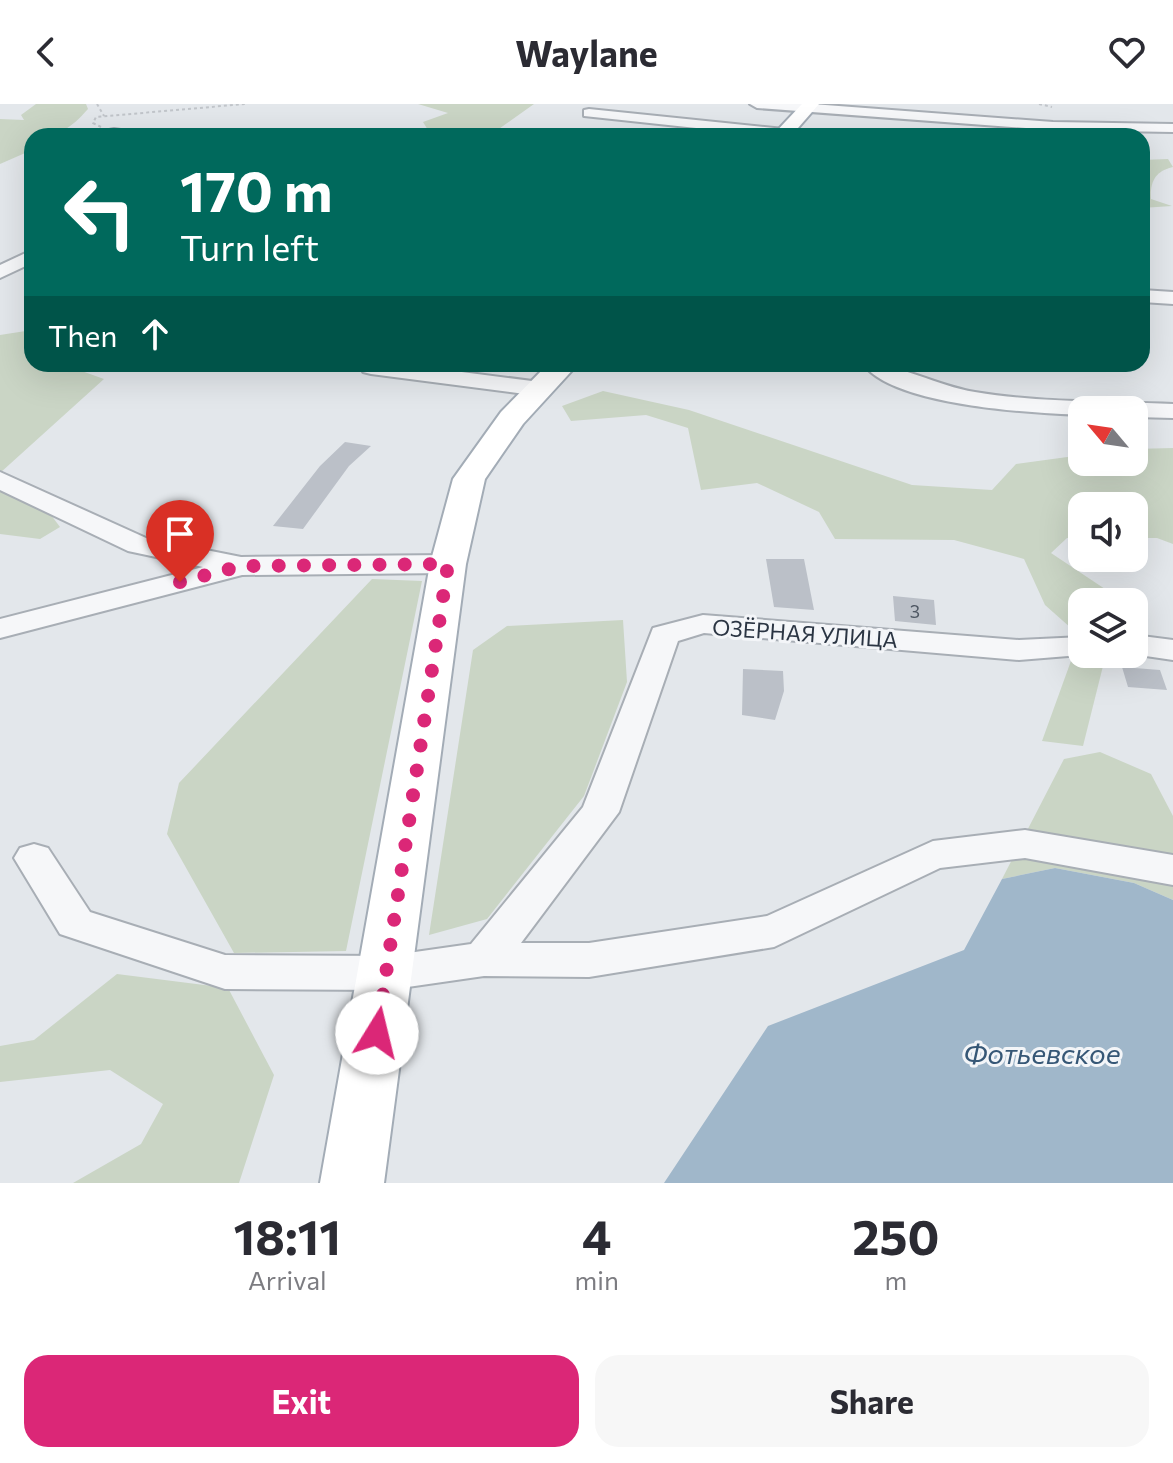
<!DOCTYPE html>
<html lang="en">
<head>
<meta charset="utf-8">
<style>
  :root { --surface:#fff; --page:#f7f7f7; --text:#2b2b33; --muted:#7c7c81; --accent:#db2777 }
  body { margin:0; font-family:Commissioner,sans-serif; background:var(--page); color:var(--text); height:100vh; display:flex; flex-direction:column; font-size:30px; white-space:nowrap }
  * { box-sizing:border-box; margin:0 }
  p { font-size:26px; color:var(--muted) }
  .icon { flex:none; width:44px; height:44px; fill:none; stroke:currentColor; stroke-width:2; stroke-linecap:round; stroke-linejoin:round }
  .map { position:relative; height:1079px; overflow:hidden }
  .drawer { display:flex; flex-direction:column; background:var(--surface); flex:1 }
  .drawer>* { flex:none }
  .hud { position:absolute; left:24px; top:24px; width:1126px; height:244px; border-radius:24px; box-shadow:0 8px 32px #0002; background:#00695c; color:#fff; overflow:hidden }
  .needle { width:52px; rotate:299deg }
  .tools { position:absolute; left:1068px; top:292px; display:grid; gap:16px }
  .tools a { display:grid; place-items:center; width:80px; height:80px; border-radius:16px; background:var(--surface); box-shadow:0 8px 32px #0002; font-size:40px }
  .pin { position:absolute; display:grid; place-items:center; width:68px; height:68px; color:#fff; margin:-82px -34px; border-radius:50% 50% 50% 0; rotate:-45deg; box-shadow:0 0 8px #0007 }
  .pin .icon { rotate:45deg }
  .me { position:absolute; width:88px; margin:-44px; rotate:9deg; stroke-linejoin:round; filter:drop-shadow(0 0 6px #0008) }
  .turn { display:flex; align-items:center; gap:28px; height:168px; padding:0 24px; font-size:36px }
  .turn .icon { width:104px; height:104px; stroke-width:2.5 }
  .turn b { display:block; font-size:56px; line-height:68px }
  .then { display:flex; align-items:center; height:76px; padding:0 24px; background:#0003; gap:16px; font-size:30px }
  .eta { display:flex; justify-content:space-evenly; align-items:center; height:136px; text-align:center }
  .eta b { font-size:48px; font-weight:700; line-height:56px }
  .button { display:flex; gap:16px; margin-top:auto; padding:16px 24px }
  .button a { flex:1; height:92px; border-radius:24px; background:var(--accent); color:#fff; font-size:32px; font-weight:700; line-height:92px; text-align:center }
  .button a+a { background:var(--page); color:var(--text) }
  header { display:flex; justify-content:space-between; align-items:center; height:104px; padding:0 24px; background:var(--surface); font-size:36px; font-weight:700 }
  .map>svg:first-child { display:block }
</style>
</head>
<body>
<header><svg class="icon" aria-label="back" viewBox="0 0 24 24"><path d="M15 5l-7 7 7 7"/></svg>Waylane<svg class="icon" aria-label="heart" viewBox="0 0 24 24"><path d="M12 20l-8-8c-3-5 5-10 8-4 3-6 11-1 8 4z"/></svg></header>
<div class="map">
<svg width="1173" height="1079" viewBox="0 0 1173 1079">
  <rect width="100%" height="100%" fill="#e3e7eb"/>
  <path fill="#cad5c5" d="M36 0H86L88 5C70 25 60 32 32 32V46L0 60V15L24 16 21 11Z
    M418 0H534L489 32H419L431 31 423 18 448 9Z
    M1168 55 1173 63C1155 67 1150 78 1151 95L1172 102 1142 104V56Z
    M32 226V260H62L104 275 0 369V231Z
    M603 287 689 306 912 381 992 386 1016 360 1082 351V358H1134V345L1173 344V440L1157 434H1134V402H1082V434H1067L1051 449 1120 495 1082 498V550H1106L1083 642 1042 637 1080 532 1045 501 1024 455 954 436 835 435 819 408 757 379 701 386 688 324 646 311 571 317 562 302Z
    M0 384 45 403 60 423 40 435 0 430Z
    M372 475 422 477 346 847 234 849 167 730 179 679Z
    M623 516 627 578 584 692 487 815 429 831 473 546 507 522Z
    M1100 648 1151 670 1173 712V796L1134 779 1055 764 1002 775 1064 655Z
    M117 870 228 884 274 971 239 1079H73L141 1040 163 1000 110 966 0 978V942L34 936Z"/>
  <path fill="#a0b7ca" d="M1055 764 1134 779 1173 796V1079H664L768 922 964 846 1002 775Z"/>
  <path fill="#bbc0c8" d="M345 338 371 342 349 362 303 425 273 422 320 362Z
    M766 455H804L814 506 774 503Z
    M893 492 934 496 936 521 895 517Z
    M1122 563 1160 566 1167 586 1128 583Z
    M743 565 783 567 784 587 775 616 742 611Z"/>
  <g fill="none" stroke-linecap="round" stroke-linejoin="round">
    <defs>
      <path id="minor" d="M750 0H812L1053 18 1173 20V28L1053 26 757 4Z
        M589 5 784 25 791 29 771 32 584 12V6Z
        M114 25 141 29 143 32H109V26Z
        M32 146V159L0 174V161Z
        M1142 186 1173 188V200L1142 198Z
        M362 260H400L540 278 552 285 540 292 371 270 363 268Z
        M863 260C902 260 936 282 975 288 1040 299 1107 297 1173 300V314L1134 313V306H1082V311C1032 309 894 302 863 260Z
        M0 368 146 434 241 453 448 451 458 454 463 460 458 466 448 469 242 471 0 534V515L203 463 128 447 0 386Z
        M703 511 1019 536 1082 533V550H1093L1019 556 704 529 678 537 619 708 521 839H589L767 812 933 737 1025 726 1173 751V781L1025 754 940 764 774 843 589 873 484 872 387 886 225 885 60 830 14 754 20 744 34 740 48 744 90 808 225 851 387 852 471 840 583 703 653 524Z
        M1134 531 1173 536V556L1132 550Z"/>
      <path id="major" d="M802 0H819L791 32H772Z
        M548 260H578L523 320 485 375 466 460 384 1079H320L430 460 453 375 501 308Z"/>
    </defs>
    <use href="#minor" stroke="#a8aeb5" stroke-width="4"/>
    <use href="#major" stroke="#a3acb6" stroke-width="4"/>
    <path stroke="#c1c5ca" stroke-width="2" stroke-dasharray="3 3" stroke-linecap="butt" d="M97 0 104 12
      M1039 0 1052 3
      M101 23 93 19 96 13 245 0"/>
    <use href="#minor" fill="#f6f7f9" fill-rule="evenodd"/>
    <use href="#major" fill="#fff" fill-rule="evenodd"/>
  </g>
  <g fill="none" stroke-linecap="round" stroke-linejoin="round">
    <path stroke="#db2777" stroke-width="14" stroke-dasharray="0 25.2" d="M180 478 241 462 448 460 377 929"/>
  </g>
  <g text-anchor="middle" dominant-baseline="central" stroke-width="6" stroke-linejoin="round" paint-order="stroke">
    <g font-size="18" fill="#4f5864">
      <text x="915" y="507">3</text>
    </g>
    <g font-size="22" fill="#2b3543" stroke="#f3f5f8">
      <text transform="translate(805 529) rotate(4)">ОЗЁРНАЯ УЛИЦА</text>
    </g>
    <g font-size="28" font-style="italic" fill="#365776" stroke="#f3f5f8">
      <text x="1042" y="949">Фотьевское</text>
    </g>
  </g>
</svg>
<div class="tools">
<a><svg class="needle" viewBox="-14 -14 28 28"><path d="M0-13l5 13h-10z" fill="#e53935"/><path d="M0 13l5-13h-10z" fill="#7c7c81"/></svg></a>
<a><svg class="icon" aria-label="sound" viewBox="0 0 24 24"><path d="M4 9h4l5-4v14l-5-4H4zM17 9q2 3 0 6"/></svg></a>
<a><svg class="icon" aria-label="layers" viewBox="0 0 24 24"><path d="M12 4l9 5-9 5-9-5zM3 14l9 5 9-5"/></svg></a>
</div>
<div class="pin" style="left:180px;top:478px;background:#d93025"><svg class="icon" aria-label="arrive" viewBox="0 0 24 24"><path d="M6 21V4h12l-3 4 3 4H6"/></svg></div>
<svg class="me" style="left:377px;top:929px" viewBox="-20 -20 40 40"><circle r="19" fill="#fff"/><path d="M0-13L10 11 0 6-10 11z" fill="#db2777"/></svg>
<div class="hud">
<div class="turn"><svg class="icon" aria-label="left" viewBox="0 0 24 24"><path d="M17 20v-9H6M10 6l-5 5 5 5"/></svg><div><b>170 m</b>Turn left</div></div>
<div class="then">Then<svg class="icon" aria-label="ahead" viewBox="0 0 24 24"><path d="M12 20V5M6 11l6-6 6 6"/></svg></div>
</div>
</div>
<section class="drawer">
<div class="eta">
<div><b>18:11</b><p>Arrival</p></div>
<div><b>4</b><p>min</p></div>
<div><b>250</b><p>m</p></div>
</div>
<div class="button"><a>Exit</a><a>Share</a></div>
</section>
</body>
</html>
